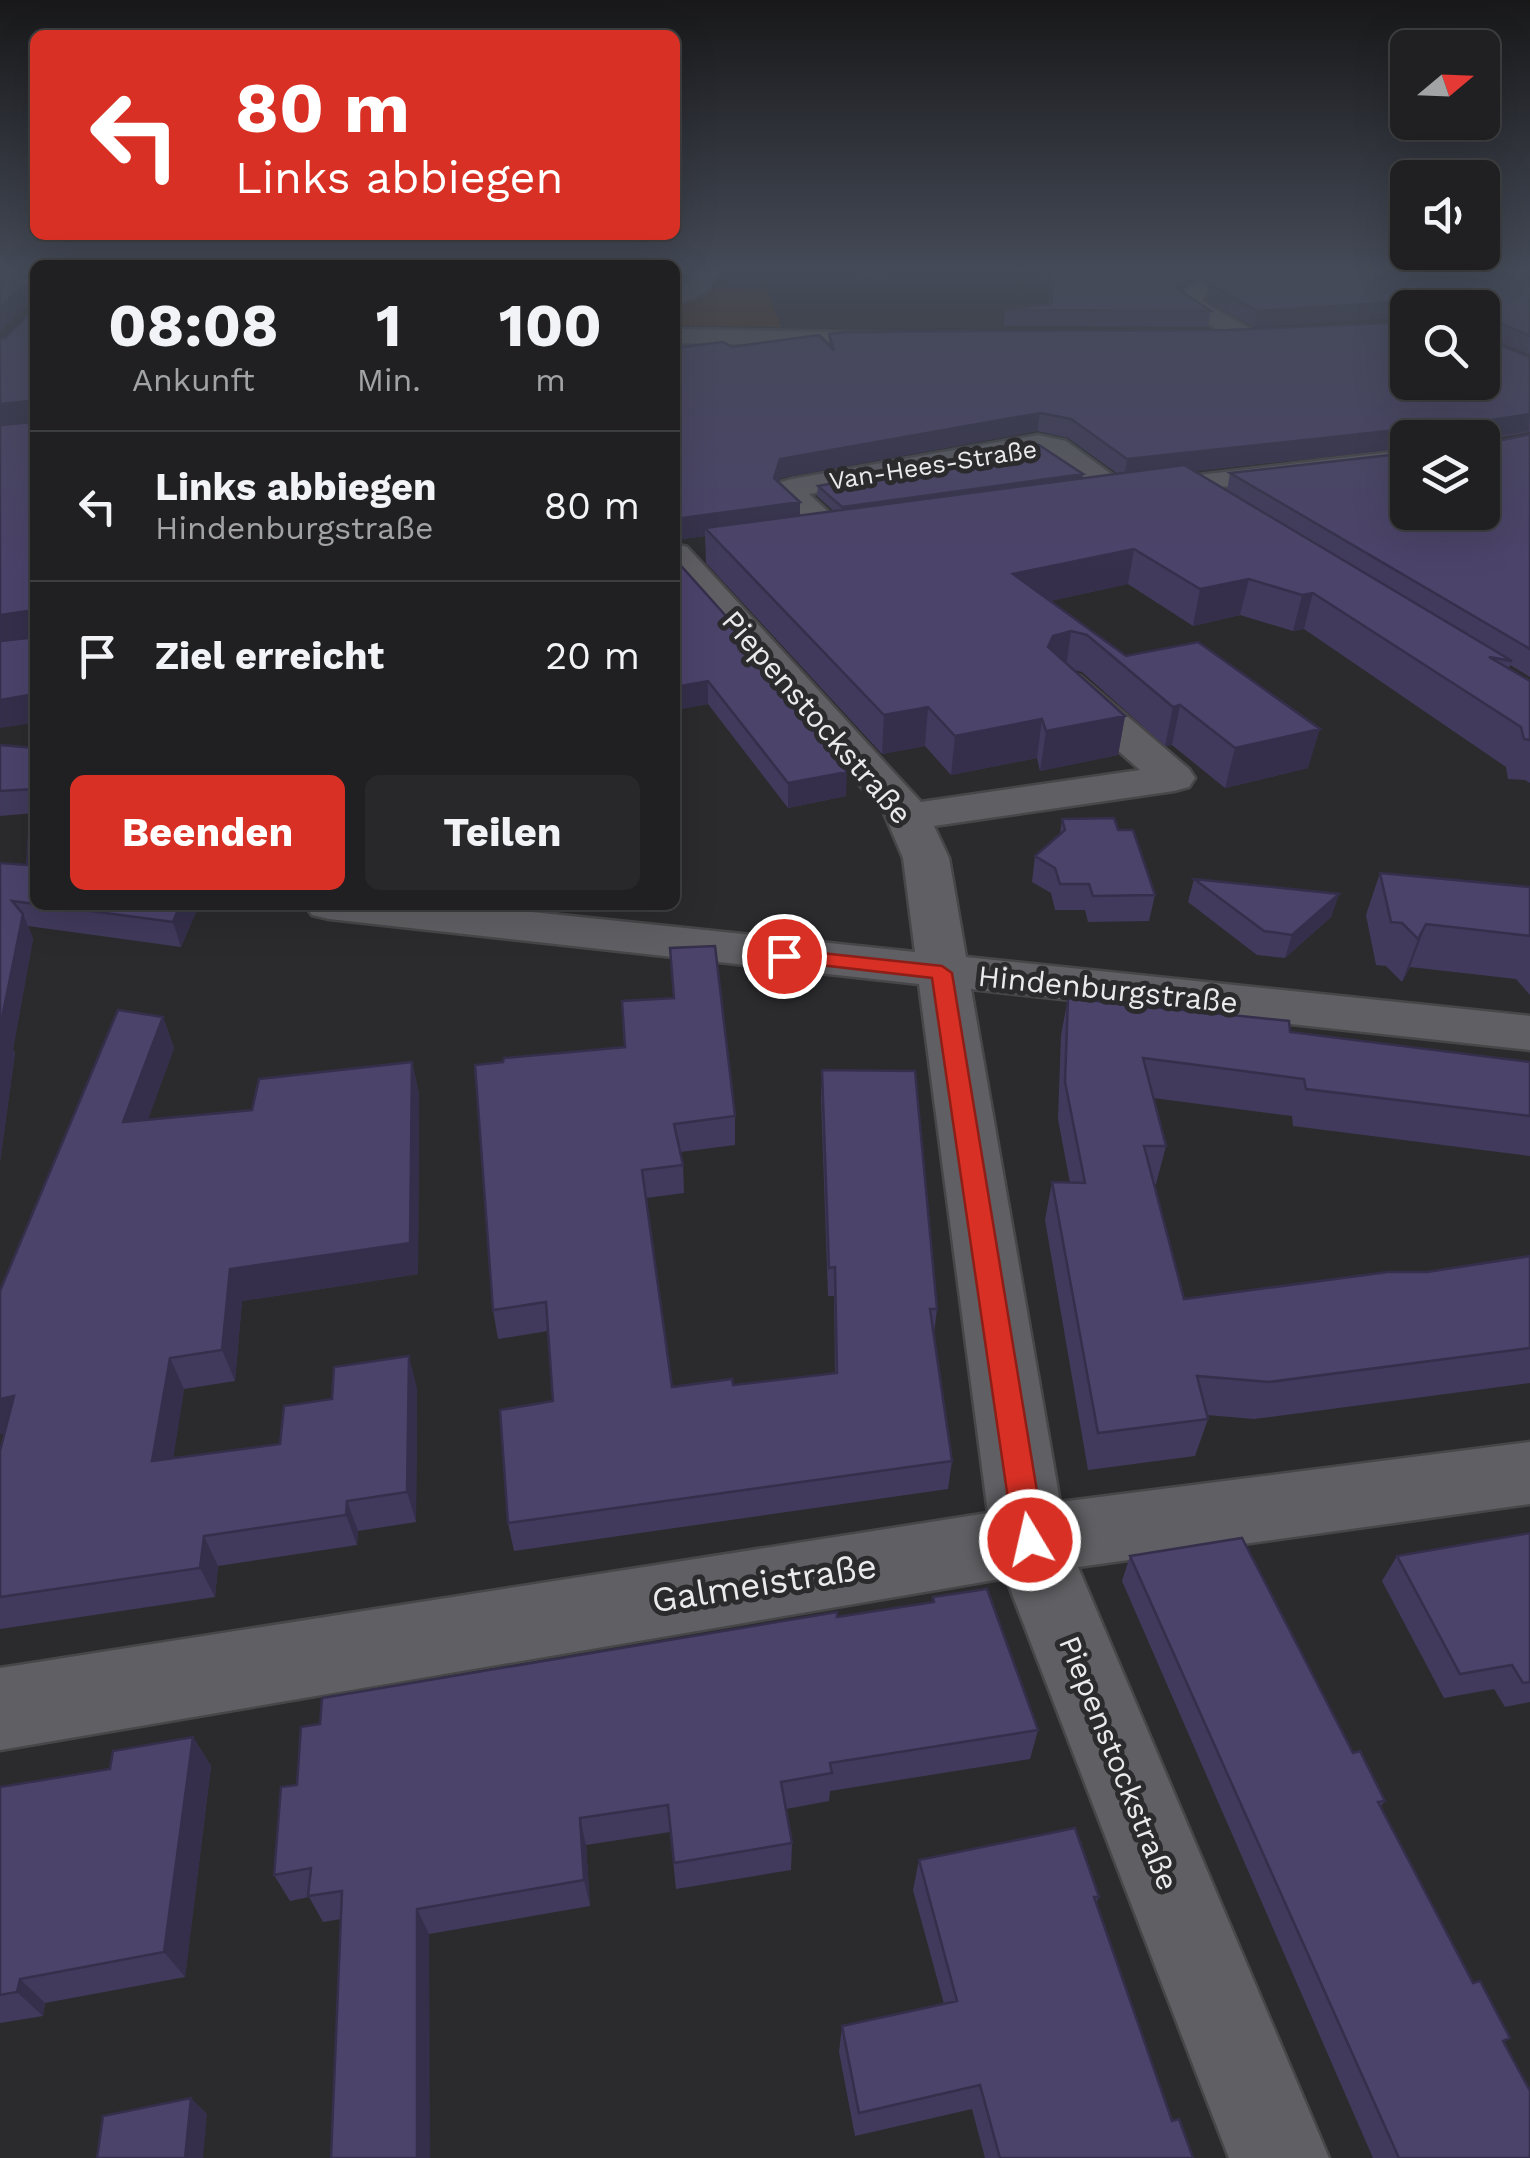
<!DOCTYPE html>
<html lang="de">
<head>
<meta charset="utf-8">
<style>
  :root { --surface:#202022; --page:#28282a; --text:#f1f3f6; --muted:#a2a3a5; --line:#3d3e40; --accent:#d93025 }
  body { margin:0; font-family:"Work Sans",sans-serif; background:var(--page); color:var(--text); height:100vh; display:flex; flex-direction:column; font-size:38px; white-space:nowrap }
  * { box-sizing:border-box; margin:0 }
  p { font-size:32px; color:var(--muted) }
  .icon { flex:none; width:55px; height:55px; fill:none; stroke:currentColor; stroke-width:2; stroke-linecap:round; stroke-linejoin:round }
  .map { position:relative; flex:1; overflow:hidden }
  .sheet { position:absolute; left:30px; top:260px; width:650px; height:650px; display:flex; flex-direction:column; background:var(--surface); border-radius:15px; box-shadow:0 10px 40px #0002,0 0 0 2px var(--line) }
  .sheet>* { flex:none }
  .top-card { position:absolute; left:30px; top:30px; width:650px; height:210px; border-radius:15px; box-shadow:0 10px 40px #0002,0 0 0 2px var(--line); background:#d93025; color:#fff; overflow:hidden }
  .needle { width:65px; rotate:71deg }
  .controls { position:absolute; left:1390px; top:30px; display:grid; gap:20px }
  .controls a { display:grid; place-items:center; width:110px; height:110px; border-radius:15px; background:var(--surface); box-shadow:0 10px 40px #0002,0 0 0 2px var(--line); font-size:50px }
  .pin { position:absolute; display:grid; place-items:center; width:85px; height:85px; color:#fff; margin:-42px; border:5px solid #fff; border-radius:50%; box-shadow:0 2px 10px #0007 }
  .me { position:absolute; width:110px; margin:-55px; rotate:351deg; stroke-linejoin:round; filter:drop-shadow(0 0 8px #0008) }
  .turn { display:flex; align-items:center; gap:35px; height:210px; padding:0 40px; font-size:45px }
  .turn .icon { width:130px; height:130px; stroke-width:2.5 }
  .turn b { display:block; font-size:70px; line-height:85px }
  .eta { display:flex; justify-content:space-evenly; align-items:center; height:170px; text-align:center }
  .eta b { font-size:60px; font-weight:700; line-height:70px }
  .primary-button { display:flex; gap:20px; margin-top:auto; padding:20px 40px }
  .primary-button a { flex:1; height:115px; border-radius:15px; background:var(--accent); color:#fff; font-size:40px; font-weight:700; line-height:115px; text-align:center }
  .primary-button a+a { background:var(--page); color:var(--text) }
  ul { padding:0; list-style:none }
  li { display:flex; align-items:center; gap:30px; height:150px; padding:0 40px; border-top:2px solid var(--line) }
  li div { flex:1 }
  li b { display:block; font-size:38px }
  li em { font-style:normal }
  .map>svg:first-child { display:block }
</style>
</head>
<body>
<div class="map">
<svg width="1530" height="2158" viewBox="0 0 1530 2158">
  <rect width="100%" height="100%" fill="#2b2b2e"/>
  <path fill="#513211" d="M712 287 767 290 781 327 675 326V304Z"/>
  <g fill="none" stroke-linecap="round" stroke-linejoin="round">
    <defs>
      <path id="minor" d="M699 270H719L707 292 675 305V290L691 283Z
        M1199 282 1210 288 1201 301 1257 333 1261 338 1257 343H1241L1180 308 1177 303C1183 294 1188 284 1199 282Z
        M675 329 905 333 917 340 905 347 675 343Z
        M1038 435 1066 441 1125 484 1408 450V468L1129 496 1117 501 1106 498 1046 453 1038 451 809 494 847 529 842 536C817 542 791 514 777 495L781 482 792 479Z
        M675 544 687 547 921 802 1140 770 1052 692 1047 684 1052 676 1066 673 1080 676 1189 769 1195 778 1189 787 1174 791 934 826 949 858 966 957 1530 1016V1050L971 989 1060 1502 1530 1442V1504L1078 1567 1329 2158H1229L1006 1578 0 1750V1668L988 1513 919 984 329 919 312 915 305 905H466L915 952 903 858 884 813 675 574Z"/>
    </defs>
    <use href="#minor" stroke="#474749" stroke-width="5"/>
    <use href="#minor" fill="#605f63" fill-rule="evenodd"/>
  </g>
  <path fill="#413a5c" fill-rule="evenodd" d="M858 270H1530V355L1483 335V338L1530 357V432L1484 440 1489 443 1530 434V677L1510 665 1509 669 1530 681V783L1525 780 1508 779 1506 767 1304 629 1293 631 1240 615 1193 626 1128 584 1050 601 1126 656 1308 768 1225 788 1172 745 1165 746 1082 672 1074 670 1125 716 1118 755 1040 771 1037 758 951 775 925 746 882 754 706 563 705 536 675 540V348L829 345V334L1408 382 1482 308H1408V317L1254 327 1206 300 1209 285 1199 278 1188 281 1181 291 1211 311 1208 327 1004 326 1005 310 1049 304 1046 271 861 274ZM1037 431 1068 438 1118 474 1082 479 1083 474 818 486 817 496 834 511 800 516 779 482 780 478ZM1408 438H1482L1408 453 1230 473 1227 491 1193 471 1408 448Z
    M675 559 836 739 835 758 846 796 788 808 708 704 675 710Z
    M0 745 35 748V813L0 816Z
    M1062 819 1118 830 1155 895 1149 921 1088 922 1085 910H1055L1051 893 1032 882 1035 856 1060 835Z
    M35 833V905H199L181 947 28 926 33 939 13 1049 15 1053 0 1162V863L27 865Z
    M1380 873 1530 887V995L1516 979 1410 967 1402 982 1386 966 1376 965 1366 915Z
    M1194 879 1339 894 1331 917 1285 958 1257 955 1188 902Z
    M1068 998 1290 1032 1530 1062V1156L1293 1126 1292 1116 1153 1098 1166 1146 1156 1184H1154L1184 1299 1427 1272 1530 1256V1383L1254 1419 1207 1415 1208 1419 1195 1456 1088 1470 1045 1220 1052 1182 1070 1183 1058 1119 1061 1035Z
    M163 1017 174 1048 148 1119 252 1110 412 1062 419 1094 418 1274 242 1301 235 1381 184 1389 173 1458 280 1444 417 1388 416 1522 358 1531 357 1545 218 1566 215 1597 0 1629V1451L5 1433 0 1434Z
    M625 1047 735 1116V1145L680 1152 683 1165 684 1193 646 1198 672 1387 733 1385 835 1374 834 1296H828L821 1098 822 1070 937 1309 934 1334 952 1461 948 1489 514 1551 508 1523 553 1401 548 1331 498 1339 493 1310Z
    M1530 1533V1702L1505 1707 1494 1689 1444 1698 1382 1581 1397 1556Z
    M1130 1556 1353 1753 1385 1801 1380 1807 1504 2043 1530 2158H1373L1122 1581Z
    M933 1597 1038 1730 1030 1759 830 1791 829 1801 786 1809 792 1843 791 1870 676 1889 670 1832 586 1845 590 1906 429 1934 341 1919 323 1922 309 1897 290 1901 274 1875 297 1785 837 1617 933 1603Z
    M193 1737 211 1766 185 1977 45 2003 43 2016 0 2023V1787L110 1769Z
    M919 1860 1099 1897 1096 1903 1172 2121 1193 2158H985L972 2109 855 2136 839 2052 842 2026 944 2004 913 1890Z"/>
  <path fill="#352f4b" d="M1188 270H1200L1199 278 1188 281 1173 304 1176 288Z
    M29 286 34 304 26 306 0 332V308L20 288Z
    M1412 301 1410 308H1408V317L1254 327 1257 311Z
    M31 401 35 422 0 426V404Z
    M1040 413 1037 431 780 478 774 498V478L780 459Z
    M1530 414 1529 431 1482 439 1485 421Z
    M1416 428 1413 438H1408V448L1124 478 1127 459Z
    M1083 474 1081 484 841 517 842 507Z
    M800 502V522L705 528V536L675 540V519Z
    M1134 549 1128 584 1008 610 1013 574Z
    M1249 579 1240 615 1193 626 1200 589Z
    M1313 593 1304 629 1293 631 1302 595Z
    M28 611 35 636 0 641V615Z
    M1071 631 1066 668 1048 647 1053 636Z
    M708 681V704L675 710V687Z
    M35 694V723L0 728V700Z
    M1180 705 1172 745 1165 746 1173 707Z
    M928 707 925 746 882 754 884 715Z
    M1125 716 1118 755 1040 771 1046 731Z
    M1042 719 1037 758 951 775 955 736Z
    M1320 729 1308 768 1225 788 1235 748Z
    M836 739 835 763 822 742Z
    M847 772 846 796 788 808V783Z
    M1339 894 1331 917 1285 958 1292 935Z
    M180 905H199L181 947 173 922Z
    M23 914 33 939 13 1049 15 1053 0 1162V1028Z
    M1426 924 1410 967 1402 982 1418 939Z
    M163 1017 174 1048 136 1153 123 1122Z
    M412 1062 419 1094 418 1274 242 1301 235 1381 222 1350 230 1269Z
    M409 1356 417 1388 416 1522 407 1492Z
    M170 1358 184 1389 168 1491 152 1461Z
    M14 1396 32 1427 0 1434V1399Z
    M347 1501 358 1531 357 1545 346 1515Z
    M204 1536 218 1566 215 1597 200 1568Z
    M193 1737 211 1766 185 1977 164 1952Z
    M580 1818 586 1845 590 1906 584 1880Z
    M417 1909 429 1934 430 2158H417Z
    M20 1979 45 2003 43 2016 17 1992Z
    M191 2098 207 2114 203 2158H185Z"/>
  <path fill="#4c436b" stroke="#352f4b" stroke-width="2.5" d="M0 270H35V694L0 700V641L29 638 28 611 0 615V425L31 422V401L0 404V339L5 338 32 312 33 290 29 286 20 288 0 308Z
    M1049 270H1188L1176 288 1211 311 1005 310 1052 304Z
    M1213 270H1530V336L1489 318 1483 321V338L1530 357V414L1485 421 1484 440 1489 443 1530 434V649L1230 473 1408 453V512H1482V438H1415L1416 428 1127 459 1071 419 1040 413 780 459 774 478 800 502 675 519V348L723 342 732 347 819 335 834 350 829 334 847 332 1228 330 1408 322V382H1482V308H1416V305L1412 301 1257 311 1209 284 1217 272Z
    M1039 445 1083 474 842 507 818 486Z
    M1184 465 1512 661 1489 657 1530 681V740L1524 739 1521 727 1313 593 1302 595 1249 579 1200 589 1134 549 1013 574 1126 656 1198 642 1320 729 1235 748 1180 705 1173 707 1087 635 1071 631 1053 636 1048 647 1125 716 1046 731 1042 719 955 736 928 707 884 715 705 528Z
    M675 559 836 739 822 742 847 772 788 783 708 681 675 687Z
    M0 745 35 748V789L0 791Z
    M1114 818 1118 830H1133L1155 895 1093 896 1089 884H1060L1055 868 1035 856 1065 830 1062 819Z
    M35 833V904L12 901 23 914 0 1028 3 1027 0 1049V863L27 865 29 835Z
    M1380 873 1530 887V936L1426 924 1418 939 1402 923 1391 922Z
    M1194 879 1339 894 1292 935 1264 931Z
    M45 905H180L173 922Z
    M715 946 735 1116 674 1124 683 1165 642 1170 672 1387 732 1379 733 1385 837 1373 835 1267 829 1268 822 1070 915 1071 937 1309H930L952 1461 508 1523 500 1410 553 1401 546 1302 493 1310 475 1065 503 1062 504 1058 625 1047 622 1001 674 998 670 948Z
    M1068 998 1289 1021 1290 1032 1530 1062V1116L1306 1089 1304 1079 1143 1058 1166 1146H1144L1184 1299 1388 1272H1427L1530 1256V1348L1269 1382 1197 1376 1208 1419 1098 1433 1052 1182 1085 1183 1065 1082Z
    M118 1010 163 1017 123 1122 252 1110 259 1079 412 1062 410 1243 230 1269 222 1350 170 1358 152 1461 280 1444 284 1406 332 1399 334 1367 409 1356 407 1492 347 1501 346 1515 204 1536 200 1568 0 1597V1451L14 1396 0 1399V1291Z
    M1530 1533V1682L1523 1683 1512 1665 1460 1674 1397 1556Z
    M1242 1538 1353 1753 1360 1751 1385 1801 1378 1802 1473 1983 1480 1981 1510 2038 1503 2041 1530 2091V2158H1399L1130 1556Z
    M987 1589 1038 1730 830 1763 832 1773 781 1782 792 1843 674 1863 668 1805 580 1818 584 1880 417 1909V2158H331L342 1891 308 1896 311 1868 274 1875 281 1787 297 1785 301 1727 320 1724 322 1698 837 1612V1617L934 1602 933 1597Z
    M193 1737 164 1952 20 1979 17 1992 0 1995V1787L110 1769 113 1751Z
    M1075 1828 1099 1897H1094L1172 2121 1179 2119 1193 2158H1000L980 2085 859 2113 842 2026 957 2001 919 1860Z
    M191 2098 185 2158H97L103 2116Z"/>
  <linearGradient id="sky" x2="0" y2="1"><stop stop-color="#181819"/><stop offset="0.47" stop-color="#444a57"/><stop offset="1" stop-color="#444a57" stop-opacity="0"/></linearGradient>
  <rect width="1530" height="572" fill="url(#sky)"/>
  <path fill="#d93025" stroke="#8d1f18" stroke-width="2.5" d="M784 949 942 966 952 973 1045 1540 1040 1549 1030 1553 1019 1549 1014 1540 932 978 777 960 774 956Z"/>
  <g text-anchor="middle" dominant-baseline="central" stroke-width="10" stroke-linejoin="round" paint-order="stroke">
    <g font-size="25" fill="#eaeaec" stroke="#2b2b2e">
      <text transform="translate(933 465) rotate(-9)">Van-Hees-Straße</text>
    </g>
    <g font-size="30" fill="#eaeaec" stroke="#2b2b2e">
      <text transform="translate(817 717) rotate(49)">Piepenstockstraße</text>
      <text transform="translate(1108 989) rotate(6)">Hindenburgstraße</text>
      <text transform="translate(1119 1763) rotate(68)">Piepenstockstraße</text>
    </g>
    <g font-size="35" fill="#eaeaec" stroke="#2b2b2e">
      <text transform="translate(764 1583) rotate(-9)">Galmeistraße</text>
    </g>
  </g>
</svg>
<div class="controls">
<a><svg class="needle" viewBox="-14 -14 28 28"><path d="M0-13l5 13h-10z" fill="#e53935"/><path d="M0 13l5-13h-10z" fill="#a2a3a5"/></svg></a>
<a><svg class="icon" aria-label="sound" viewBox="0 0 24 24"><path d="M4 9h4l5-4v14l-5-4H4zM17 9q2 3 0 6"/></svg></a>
<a><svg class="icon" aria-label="search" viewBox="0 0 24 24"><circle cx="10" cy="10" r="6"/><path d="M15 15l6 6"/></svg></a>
<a><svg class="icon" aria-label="layers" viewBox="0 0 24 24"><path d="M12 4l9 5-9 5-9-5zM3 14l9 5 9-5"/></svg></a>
</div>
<div class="pin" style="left:784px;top:956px;background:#d93025"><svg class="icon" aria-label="arrive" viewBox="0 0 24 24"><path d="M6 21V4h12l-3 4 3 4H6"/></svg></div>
<svg class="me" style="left:1030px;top:1540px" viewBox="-20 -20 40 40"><circle r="17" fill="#d93025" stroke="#fff" stroke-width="3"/><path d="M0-11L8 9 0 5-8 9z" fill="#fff"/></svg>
<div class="top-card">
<div class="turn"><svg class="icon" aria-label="left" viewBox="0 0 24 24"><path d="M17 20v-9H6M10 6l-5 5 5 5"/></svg><div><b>80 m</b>Links abbiegen</div></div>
</div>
<section class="sheet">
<div class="eta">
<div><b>08:08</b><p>Ankunft</p></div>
<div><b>1</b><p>Min.</p></div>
<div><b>100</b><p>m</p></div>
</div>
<ul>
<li><svg class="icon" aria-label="left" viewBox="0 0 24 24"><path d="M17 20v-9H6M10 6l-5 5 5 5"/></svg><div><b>Links abbiegen</b><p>Hindenburgstraße</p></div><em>80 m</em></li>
<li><svg class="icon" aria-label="arrive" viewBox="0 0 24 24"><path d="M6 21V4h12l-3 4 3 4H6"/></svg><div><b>Ziel erreicht</b></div><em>20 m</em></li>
</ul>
<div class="primary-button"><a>Beenden</a><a>Teilen</a></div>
</section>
</div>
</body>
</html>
